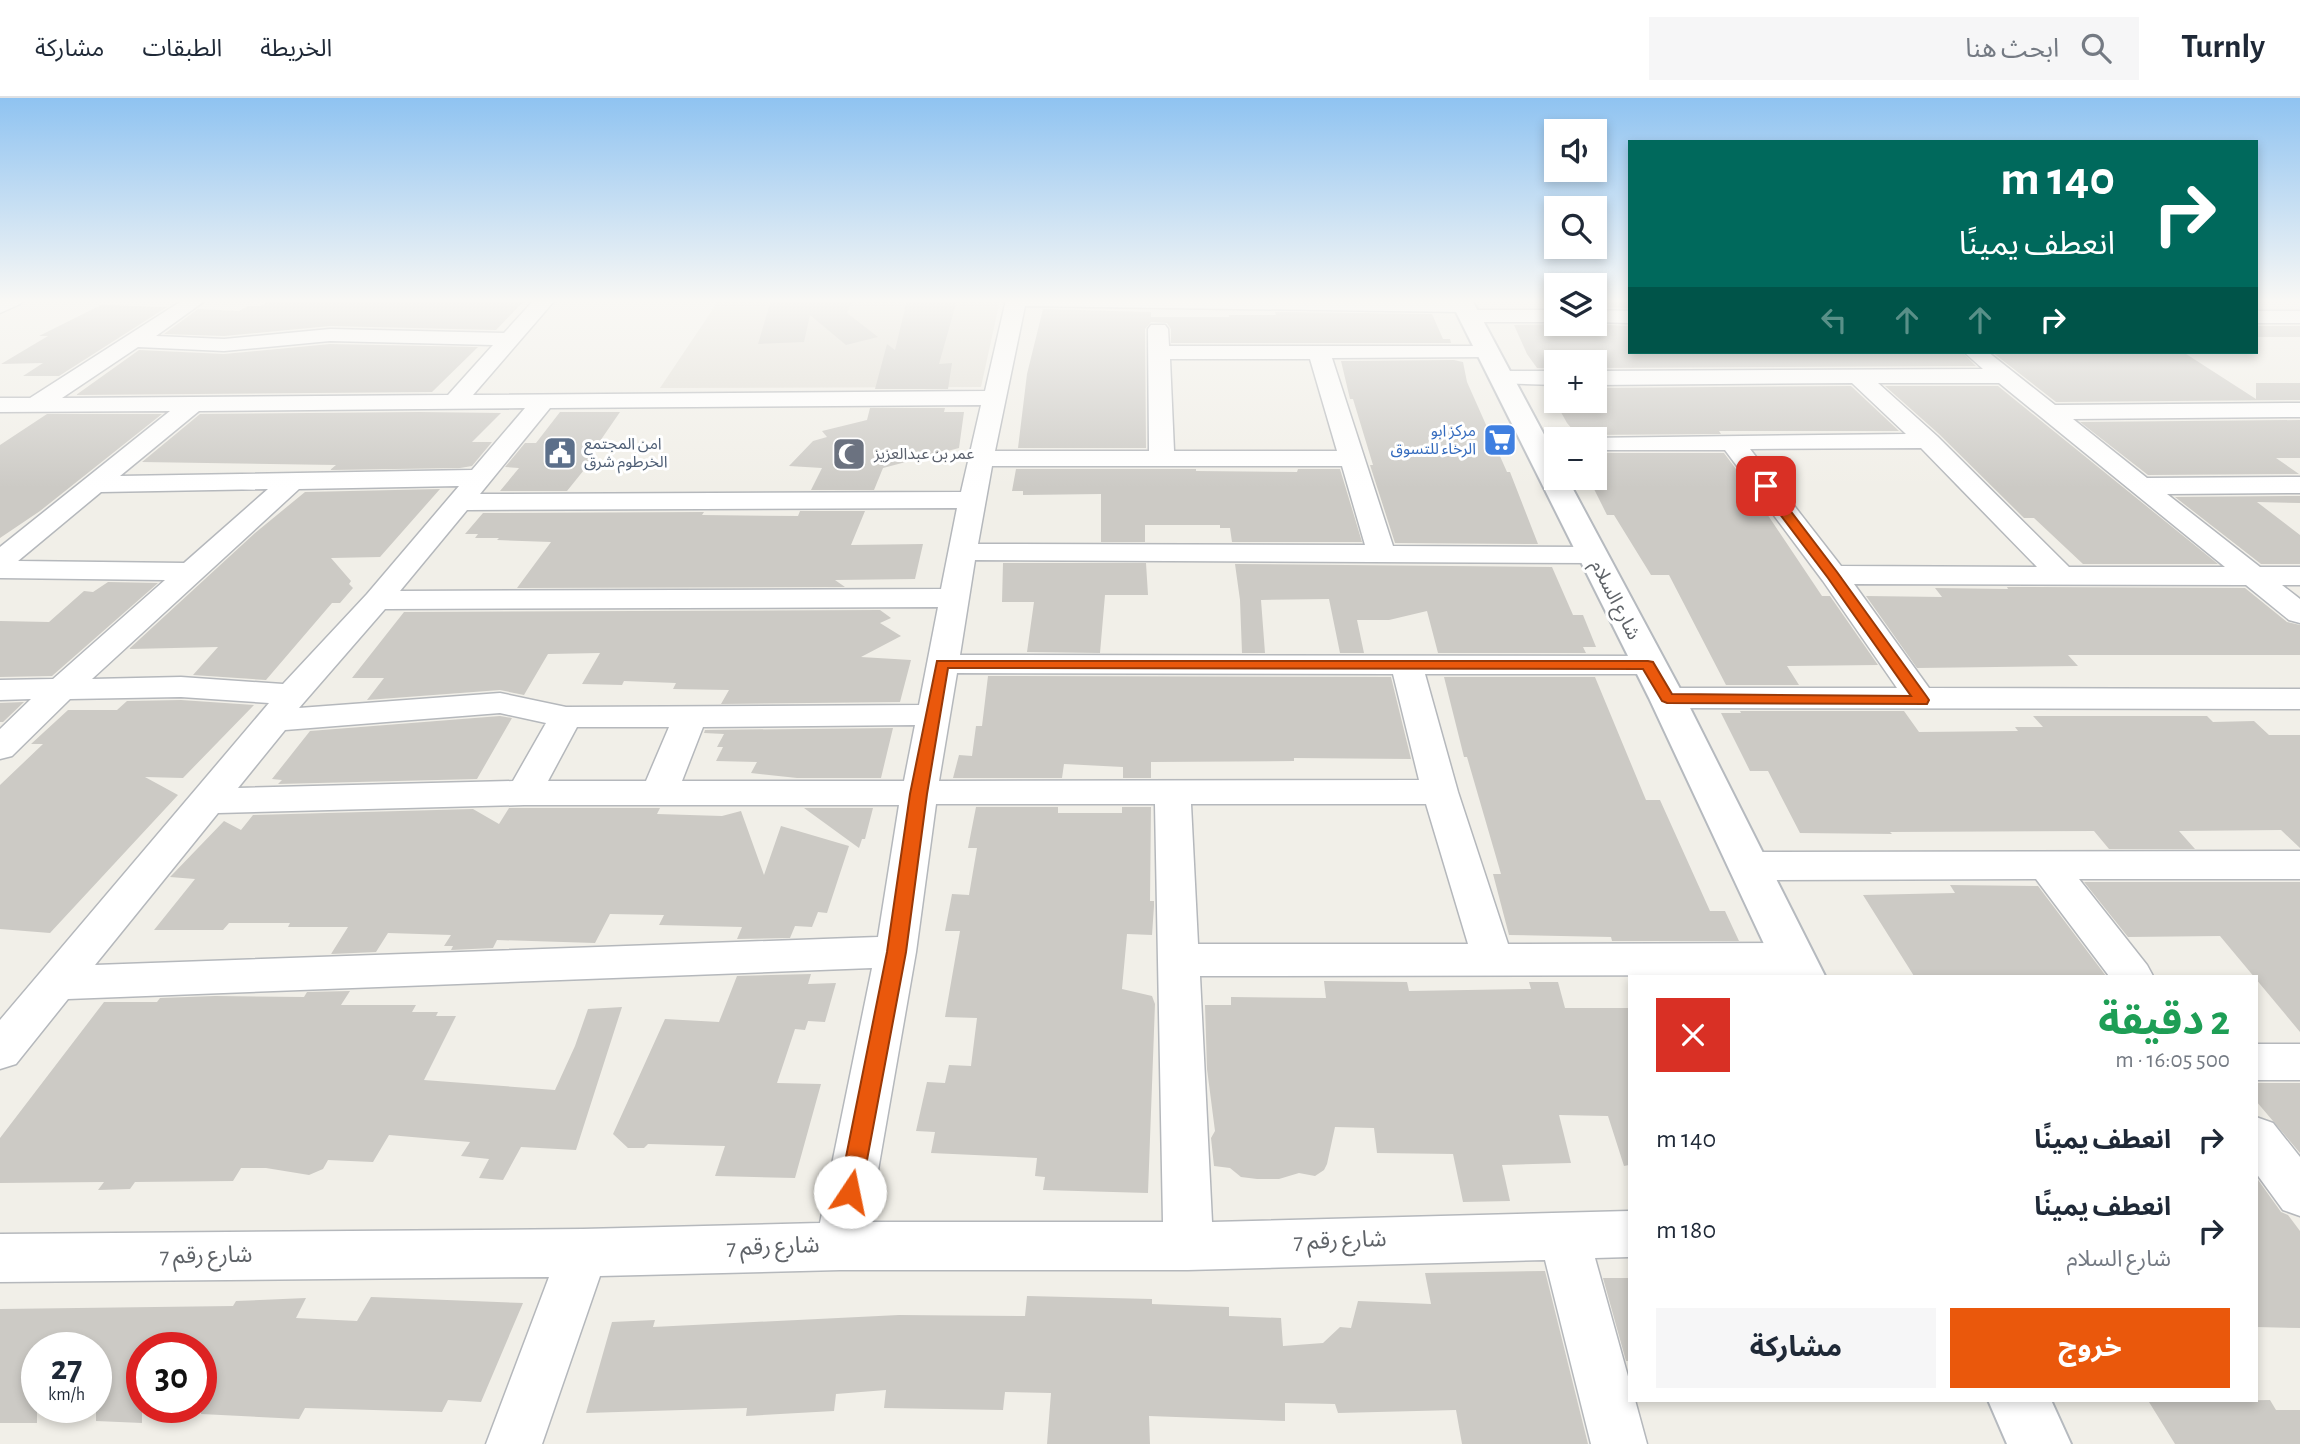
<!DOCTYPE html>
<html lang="ar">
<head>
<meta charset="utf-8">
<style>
  :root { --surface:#fff; --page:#f6f6f7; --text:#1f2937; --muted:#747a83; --line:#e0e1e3; --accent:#ea580c }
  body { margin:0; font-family:"Alegreya Sans","Noto Sans Arabic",sans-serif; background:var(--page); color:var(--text); direction:rtl; height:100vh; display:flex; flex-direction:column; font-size:26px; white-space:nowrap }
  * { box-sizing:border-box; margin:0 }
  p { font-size:23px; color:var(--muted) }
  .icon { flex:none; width:38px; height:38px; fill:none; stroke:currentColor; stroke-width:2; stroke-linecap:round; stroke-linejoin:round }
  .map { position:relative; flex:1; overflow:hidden; direction:ltr }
  .side { position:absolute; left:1628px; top:877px; width:630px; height:427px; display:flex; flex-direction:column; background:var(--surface); border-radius:0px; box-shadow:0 4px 10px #0003; direction:rtl }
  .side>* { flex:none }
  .guide { position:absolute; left:1628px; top:42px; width:630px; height:214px; border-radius:0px; box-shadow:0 4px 10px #0003; direction:rtl; background:#00695c; color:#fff; overflow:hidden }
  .buttons { position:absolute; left:1544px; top:21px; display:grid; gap:14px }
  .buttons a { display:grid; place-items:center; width:63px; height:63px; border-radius:0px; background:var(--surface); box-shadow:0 4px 10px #0003; font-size:35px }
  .speed { position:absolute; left:21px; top:1234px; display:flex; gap:14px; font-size:35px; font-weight:700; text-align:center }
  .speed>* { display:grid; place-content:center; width:91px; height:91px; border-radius:50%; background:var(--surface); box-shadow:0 4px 10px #0003; line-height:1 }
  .speed small { font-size:18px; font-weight:400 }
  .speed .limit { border:10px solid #d22; background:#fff; color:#111 }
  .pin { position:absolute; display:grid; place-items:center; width:60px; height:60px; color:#fff; margin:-30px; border-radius:14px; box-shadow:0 4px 10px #0006 }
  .me { position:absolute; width:77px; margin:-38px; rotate:11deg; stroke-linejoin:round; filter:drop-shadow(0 0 5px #0008) }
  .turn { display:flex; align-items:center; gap:24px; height:147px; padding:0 28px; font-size:32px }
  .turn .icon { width:91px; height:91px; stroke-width:2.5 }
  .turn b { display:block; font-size:49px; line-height:60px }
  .lanes { display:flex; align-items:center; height:66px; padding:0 28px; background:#0003; justify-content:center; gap:35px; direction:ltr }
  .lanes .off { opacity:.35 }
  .round { display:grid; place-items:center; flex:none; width:74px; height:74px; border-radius:0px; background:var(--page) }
  .head { display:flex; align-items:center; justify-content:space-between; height:119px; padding:0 28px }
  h1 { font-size:42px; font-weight:700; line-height:52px; color:#1e9e55 }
  .button { display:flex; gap:14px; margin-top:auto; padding:14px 28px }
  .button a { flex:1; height:80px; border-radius:0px; background:var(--accent); color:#fff; font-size:28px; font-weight:700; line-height:80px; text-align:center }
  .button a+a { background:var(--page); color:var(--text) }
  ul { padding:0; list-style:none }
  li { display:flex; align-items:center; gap:21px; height:91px; padding:0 28px }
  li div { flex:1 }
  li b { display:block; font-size:26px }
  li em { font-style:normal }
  header { display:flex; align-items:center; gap:42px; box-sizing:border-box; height:98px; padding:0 35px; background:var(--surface); border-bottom:2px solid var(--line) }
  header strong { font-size:33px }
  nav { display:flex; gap:38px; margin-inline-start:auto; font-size:24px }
  .search { width:490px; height:63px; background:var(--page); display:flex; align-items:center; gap:18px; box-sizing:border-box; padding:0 24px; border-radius:0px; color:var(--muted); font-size:26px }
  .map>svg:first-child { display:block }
</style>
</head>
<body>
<header>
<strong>Turnly</strong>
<div class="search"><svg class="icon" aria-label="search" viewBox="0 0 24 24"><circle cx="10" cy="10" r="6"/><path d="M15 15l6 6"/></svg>ابحث هنا</div>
<nav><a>الخريطة</a><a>الطبقات</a><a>مشاركة</a></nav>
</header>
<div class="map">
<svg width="2300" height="1346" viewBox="0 0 2300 1346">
  <rect width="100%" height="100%" fill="#f1efe8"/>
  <path fill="#e1ded6" d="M719 202H1000L981 289 660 290Z"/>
  <path fill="#cccac5" d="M270 202H525L496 232 330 228 224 238 164 236 198 211 239 213 248 208H261Z
    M771 202H853L847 215 878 239 846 247 810 217 804 244 758 246Z
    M907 202H957L939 266 952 265 948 291H875L887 246 895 252Z
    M1594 202H1629V210L1594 209Z
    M101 207 167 209 59 278H23L43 265 1 266 48 238H39Z
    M1043 211 1151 214V219H1229V217H1276L1275 214 1432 216 1443 241H1450L1451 245H1171V231L1167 225 1151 224 1145 231 1146 350H1018L1027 276Z
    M1592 226 1629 228V254H1962L1976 268 1594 270V264H1556V270H1537L1527 256 1514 227Z
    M2256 228H2300V239H2256Z
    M330 246 478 249 432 294 76 297 139 252 224 256Z
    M1992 254H2183L2256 301V285H2300V302L2056 304Z
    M1454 262 1463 264 1467 284 1507 374H1510L1538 446 1395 445 1370 367H1373L1353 301H1350L1341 263Z
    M1851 288 1899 333H1719L1721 336 1586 337 1583 332H1573L1567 325 1547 289 1556 290V303H1594V290Z
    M1885 288H1998L2218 466H2083L2034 420H2024L1939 336Z
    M870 310H945L944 314H964L959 350 883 370 874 392H811L822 370 789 368 813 343 827 339 822 333 867 322Z
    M419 314 501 315 472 344H492L472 368 460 370 330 372 336 367 142 364 200 316Z
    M560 314H620L587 362H592L567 393H500L519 370 505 369 525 345H536Z
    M47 316H162L40 413 0 440V347Z
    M2300 322V360H2276L2299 376 2148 377 2080 324Z
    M1594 355H1724L1765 410H1763L1822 498H1830L1878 567 1787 568 1799 587H1726L1669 477H1651L1614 417H1607L1594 391Z
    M1016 371H1196V373L1297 374 1298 371H1340L1362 444H1232L1230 430H1220V427H1145V444H1101V396L1023 397V393H1012Z
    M440 391 380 459 331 460 351 483 349 486 353 490 340 505H332L266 582 193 577 218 549 129 551 255 435 305 394Z
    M2300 398V405L2257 404 2300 437V466H2261L2175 399Z
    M800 413H865L851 447 923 446 915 481 835 482 845 489 517 490 551 444 497 442 499 440H475L478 436H465L483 415 704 414 702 417 798 418Z
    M1003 465H1146L1148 497H1105L1100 555 1027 554 1034 504H1002Z
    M1235 466 1552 469 1573 517H1583L1596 549H1583L1586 555H1438L1427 513 1389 522H1357L1364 555H1340L1329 501 1261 502 1265 555H1242L1240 502Z
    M108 484 158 485 52 578 0 579V523L49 524 84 493 93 494Z
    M2007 489 2245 490 2287 524 2300 527V557H2068L2078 568 1917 570 1866 498 1942 499 1935 490 2008 491Z
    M880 512 891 520 880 525 901 538 861 559 911 562 900 604 721 606 729 592 673 591 676 585 624 583 622 587 582 586 600 555 548 556 524 597 500 592 367 602 384 580H352L404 514Z
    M988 578 1391 579 1411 661 1294 660V663L1151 664V680H1123V669L1064 666 1062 680H953L959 657 972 658 976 628H982Z
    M1444 579H1595L1646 702H1660L1710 813H1725L1739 843H1612L1611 839 1509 837 1493 776H1501L1467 659H1464Z
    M181 602 254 607 183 680 145 679 178 697 50 835 0 831V687L43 646H31L68 612H117L127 603Z
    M24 604 3 624H0V605Z
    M1740 613H1904L1919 634 2018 633 2015 629H2043L2033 618H2207L2213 624 2254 623 2269 637H2300V750L2281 732 2179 733 2195 751H2109L2094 733 1890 734 1892 736 1800 735 1768 673H1750L1721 615H1741Z
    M500 618 512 620 477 681 278 686 282 682 272 681 310 633Z
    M893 630 881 680H797L751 675 757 664 716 663 723 649H717L724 636 704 635 705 632Z
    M976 709H1058V715H1122V709H1151L1150 803H1154V808L1152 837 1127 836 1122 891 1152 898 1155 906 1148 1095 1043 1092 1045 1079 1035 1078 1037 1060 931 1055 935 1034 916 1033 927 984 945 985 949 967 971 968 977 920 945 919 960 833H945L952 796 969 797 977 750H968Z
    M509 710H660L657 716 722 718 741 713 764 777 781 728 849 748 827 815 818 814 812 829 795 828 790 840 737 841 742 829 659 827 664 817 610 816 595 845 497 842 493 850 451 852 453 848H444L451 837 388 835 376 854 331 856 348 829H288L290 825H229L223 832H154L195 781 170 779 224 723 241 732 253 717 473 711 499 726Z
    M804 710H873L865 741H862L859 750Z
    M2084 784H2300V934L2220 838 2128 839Z
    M1950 787 2038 788 2106 878H1914L1863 797 1955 795Z
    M811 876 808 886 836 885 825 924 808 923 805 932 795 931 777 985 821 986 795 1080 715 1078 725 1048 648 1046 644 1050H628L613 1036 665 921 719 924 737 878Z
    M1324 883 1407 884 1409 893 1531 891 1529 884H1558L1565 910H1629V1067L1624 1068 1608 1018 1559 1017 1571 1065 1502 1067 1510 1103 1463 1104 1453 1056 1377 1055 1374 1030 1335 1029 1327 1066 1324 1072 1315 1078 1299 1075 1279 1081H1257L1241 1079 1230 1070 1214 1068 1211 1040 1215 1033 1207 971 1205 907H1231V899L1326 900Z
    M350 893 341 907H416L412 914H438L436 918H456L424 982 555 992 575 948 588 911 622 909 576 1052 521 1049 503 1082 479 1080 489 1061 461 1058 470 1044 389 1037 373 1064 328 1062 323 1071 309 1077 266 1070H241L233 1083 135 1084 130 1091 98 1092 104 1084 0 1085V1040L104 904H157L160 900 215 898 304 899 307 894Z
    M2256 985H2300V1055L2256 1003Z
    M2256 1079 2281 1114 2288 1117 2300 1133V1230L2256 1229Z
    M1545 1173 1588 1346H1462L1456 1312 1338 1315 1335 1306 1285 1305V1323L1149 1318 1150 1346H1047L1051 1295 1005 1294 1003 1312 884 1310 886 1292 836 1296 834 1313 746 1318 747 1310 586 1315 612 1224 655 1222 653 1229 899 1217 1025 1218 1027 1198 1152 1201V1206L1229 1209V1218L1281 1220 1283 1248 1323 1245 1340 1229 1351 1230 1358 1203 1431 1206 1425 1175Z
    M1603 1180H1629V1263H1626Z
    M371 1199 523 1205 481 1304 448 1302 442 1314 305 1310 299 1321 201 1316V1250H142V1325L96 1323V1250H37V1325H0V1211L233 1208 236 1203 306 1200 296 1220 357 1223Z
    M2270 1302 2276 1312H2300V1346H2175L2149 1304Z"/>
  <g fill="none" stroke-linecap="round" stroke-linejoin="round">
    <defs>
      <path id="street" d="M0 202H23L20 206 0 215Z
        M183 202H206L156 238 224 241 330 231 504 235 534 202H555L473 297 985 293 1006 202H1465L1472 204 1475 208 1472 212H1556V224H1469L1462 222 1459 218 1462 214 1025 208 995 353H1149L1148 231 1151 227H1165L1168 231 1169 248H1495L1498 253 1495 258 1487 259 1332 260 1393 448 1592 449 1602 451 1606 457 1602 463 1592 465 975 462 960 557 1648 558 1659 560 1664 567 1659 574 1648 576H1425L1458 694 1508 846 1793 845 1807 850 1814 861 1807 872 1793 877 1200 878 1212 1124 1629 1113V1159L1595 1160 1629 1282V1302H1635L1647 1346H1591L1545 1162 1188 1172H840L600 1178 542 1346H486L549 1179 0 1184V1136L583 1131 820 1125 872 870 68 901 16 966 0 971V922L269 605 181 599 70 601 12 658 0 661V631L31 601 0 602V582L53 581 165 482 0 480V449L170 313 0 314V300H30ZM330 243 493 247 448 297 62 300 138 249 224 253ZM1170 261H1310L1337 353H1174ZM981 307 961 394 480 396 550 310ZM525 310 472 372 120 378 199 313ZM992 368H1342L1365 447 978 446ZM459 388 367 496 283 586 181 579 92 581 299 391ZM268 391 184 465 18 463 101 394ZM957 410 941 491 400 493 467 412ZM938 509 919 607 566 609 500 595 299 610 385 511ZM957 575 1393 576 1419 682 939 683ZM500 615 546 625 513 683 238 690 285 632ZM915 627 904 683H682L703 629ZM577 629H669L646 683H548ZM936 706H1155L1163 1124H869L916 854ZM1191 706H1426L1468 846H1198ZM524 707H899L878 839 95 867 218 715Z
        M1594 212 1629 213V225L1594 224Z
        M2256 213H2300V225H2256Z
        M1964 254H1988L2055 307 2300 305V319L2073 321 2147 380 2300 379V395L2167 396 2260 469H2300V487H2282L2300 501V525L2289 522 2246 487 1854 486 1929 590 2300 591V611L1667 610 1655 607 1651 600 1655 593 1667 590H1897L1823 483 1725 352H1594V341L1585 340 1906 336 1852 285 1594 287V273L1983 271ZM1878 285H1999L2225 469H2069L1937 338ZM1921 350 2037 469 1841 468 1750 351Z
        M1502 273H1556V287L1494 285 1491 280 1494 275Z
        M1534 338H1556L1566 341H1556V352L1525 350 1522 345 1525 340Z
        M2300 753V781H2079L2147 867 2153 878H2109L2036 781 1748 782 1735 778 1729 768 1735 758 1748 754Z
        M2256 946H2300V982H2256Z
        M2256 1019 2273 1025 2300 1059V1118L2283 1112 2256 1075Z"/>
      <path id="secondary" d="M1450 202H1472L1556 359V380H1567L1685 600 1825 878H1779L1649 600Z
        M1988 1302H2051L2071 1346H2007Z"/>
    </defs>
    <use href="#street" stroke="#b5b8bc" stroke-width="3"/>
    <use href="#secondary" stroke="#b6babf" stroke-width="4"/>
    <use href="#street" fill="#fff" fill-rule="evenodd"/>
    <use href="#secondary" fill="#fff" fill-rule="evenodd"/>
  </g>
  <linearGradient id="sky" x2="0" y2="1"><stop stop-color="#8fc3f1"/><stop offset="0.52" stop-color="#f9f8f5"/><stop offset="1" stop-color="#f9f8f5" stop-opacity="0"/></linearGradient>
  <rect width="2300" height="390" fill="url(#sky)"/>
  <path fill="#ea580c" stroke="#983908" stroke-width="2" d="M1761 386H1770L1837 474 1927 599 1929 602 1927 606 1667 605 1662 603 1643 571 948 570 927 696 906 854 861 1094 858 1101 850 1104 842 1101 839 1094 887 854 910 696 937 563H1648L1653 564 1672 596 1911 598 1828 480 1761 391Z"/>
  <defs>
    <symbol id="supermarket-square" viewBox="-11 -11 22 22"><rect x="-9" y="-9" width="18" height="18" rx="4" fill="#3f7fe0" stroke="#fff"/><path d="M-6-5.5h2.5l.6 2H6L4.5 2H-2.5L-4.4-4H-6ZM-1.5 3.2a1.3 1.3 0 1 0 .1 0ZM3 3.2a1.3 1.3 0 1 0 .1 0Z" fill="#fff"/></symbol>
    <symbol id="civic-square" viewBox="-11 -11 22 22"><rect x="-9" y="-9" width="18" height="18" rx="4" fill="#5c6f8a" stroke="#fff"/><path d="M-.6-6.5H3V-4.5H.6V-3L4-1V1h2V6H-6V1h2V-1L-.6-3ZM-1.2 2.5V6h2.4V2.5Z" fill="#fff"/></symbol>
    <symbol id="mosque-square" viewBox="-11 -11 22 22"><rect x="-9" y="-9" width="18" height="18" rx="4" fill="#6b7280" stroke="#fff"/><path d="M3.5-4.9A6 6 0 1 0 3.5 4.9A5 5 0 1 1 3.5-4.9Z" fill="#fff"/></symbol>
  </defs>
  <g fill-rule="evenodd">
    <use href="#supermarket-square" x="1481" y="323" width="38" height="38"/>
    <use href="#civic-square" x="541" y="336" width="38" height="38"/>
    <use href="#mosque-square" x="830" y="337" width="38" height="38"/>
  </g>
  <g text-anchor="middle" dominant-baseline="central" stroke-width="6" stroke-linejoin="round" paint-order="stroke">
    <g font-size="16" fill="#366cbe" stroke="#fff" text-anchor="end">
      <text x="1476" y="333">مركز ابو<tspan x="1476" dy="18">الرخاء للتسوق</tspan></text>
    </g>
    <g font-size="16" fill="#4e5e75" stroke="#fff" text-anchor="start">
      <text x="584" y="346">امن المجتمع<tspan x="584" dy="18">الخرطوم شرق</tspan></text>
    </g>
    <g font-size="16" fill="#5b616d" stroke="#fff" text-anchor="start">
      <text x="874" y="356">عمر بن عبدالعزيز</text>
    </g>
    <g font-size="19" fill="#5f6368" stroke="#fff">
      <text transform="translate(1615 502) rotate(63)">شارع السلام</text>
    </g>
    <g font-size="23" fill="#5f6368" stroke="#fff">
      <text transform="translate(1340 1143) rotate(-2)">شارع رقم 7</text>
      <text transform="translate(773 1149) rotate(-2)">شارع رقم 7</text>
      <text transform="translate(206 1158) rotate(-1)">شارع رقم 7</text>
    </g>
  </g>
</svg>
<div class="buttons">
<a><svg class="icon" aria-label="sound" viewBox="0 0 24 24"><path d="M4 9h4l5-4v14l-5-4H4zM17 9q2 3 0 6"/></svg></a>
<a><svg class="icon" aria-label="search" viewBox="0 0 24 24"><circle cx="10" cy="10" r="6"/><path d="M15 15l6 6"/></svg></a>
<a><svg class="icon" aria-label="layers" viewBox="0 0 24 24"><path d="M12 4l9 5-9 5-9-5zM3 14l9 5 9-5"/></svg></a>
<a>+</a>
<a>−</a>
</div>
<div class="speed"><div>27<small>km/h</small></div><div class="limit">30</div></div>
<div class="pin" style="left:1766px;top:388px;background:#d93025"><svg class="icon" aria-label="arrive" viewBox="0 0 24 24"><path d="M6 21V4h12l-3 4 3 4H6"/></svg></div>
<svg class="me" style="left:850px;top:1094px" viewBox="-20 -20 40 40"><circle r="19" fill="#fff"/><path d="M0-13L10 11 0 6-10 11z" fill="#ea580c"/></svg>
<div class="guide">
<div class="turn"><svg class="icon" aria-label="right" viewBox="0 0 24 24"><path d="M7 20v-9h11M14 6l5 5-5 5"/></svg><div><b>140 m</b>انعطف يمينًا</div></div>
<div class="lanes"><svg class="icon off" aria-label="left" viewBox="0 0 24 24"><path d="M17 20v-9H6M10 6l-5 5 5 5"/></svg><svg class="icon off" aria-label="ahead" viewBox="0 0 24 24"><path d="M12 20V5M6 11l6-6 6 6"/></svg><svg class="icon off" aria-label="ahead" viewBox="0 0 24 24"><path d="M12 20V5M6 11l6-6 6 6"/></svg><svg class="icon" aria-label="right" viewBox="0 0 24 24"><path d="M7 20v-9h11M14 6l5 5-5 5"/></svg></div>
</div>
<section class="side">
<div class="head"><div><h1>2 دقيقة</h1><p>500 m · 16:05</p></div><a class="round" style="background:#d93025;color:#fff"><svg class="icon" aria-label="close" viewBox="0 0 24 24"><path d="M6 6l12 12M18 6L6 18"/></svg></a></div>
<ul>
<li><svg class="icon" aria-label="right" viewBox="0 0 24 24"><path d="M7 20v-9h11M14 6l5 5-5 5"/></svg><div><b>انعطف يمينًا</b></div><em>140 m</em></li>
<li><svg class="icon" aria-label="right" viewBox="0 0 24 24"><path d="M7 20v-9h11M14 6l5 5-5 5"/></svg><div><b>انعطف يمينًا</b><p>شارع السلام</p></div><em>180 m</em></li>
</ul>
<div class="button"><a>خروج</a><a>مشاركة</a></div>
</section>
</div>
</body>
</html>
